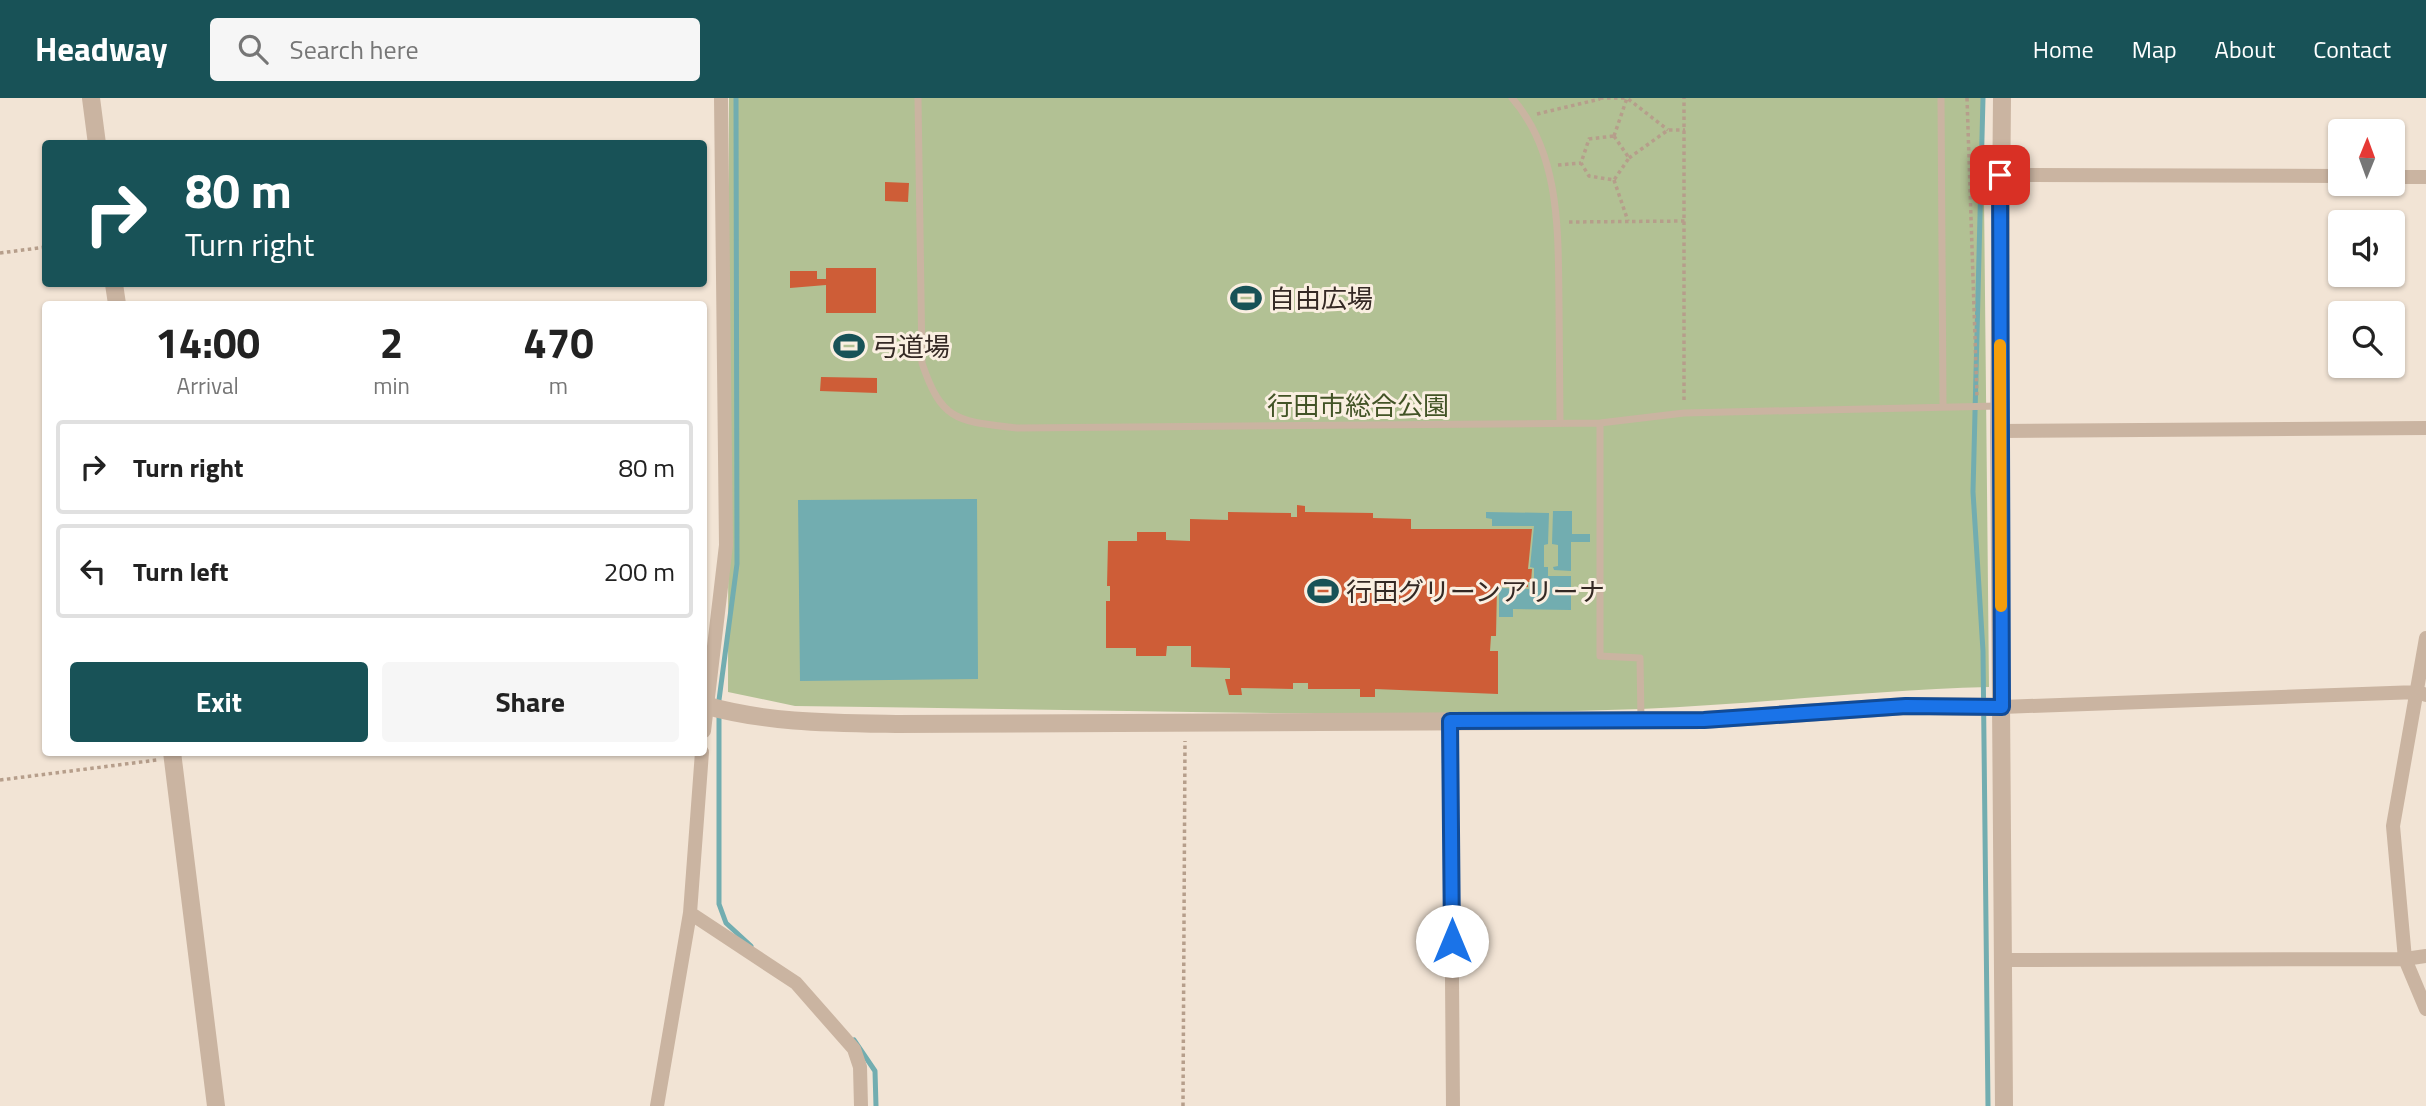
<!DOCTYPE html>
<html lang="en">
<head>
<meta charset="utf-8">
<style>
  :root { --surface:#fff; --page:#f6f6f6; --text:#222; --muted:#767676; --line:#e0e0e0; --accent:#185257 }
  body { margin:0; font-family:"Titillium Web","Noto Sans JP",sans-serif; background:var(--page); color:var(--text); height:100vh; display:flex; flex-direction:column; font-size:26px; white-space:nowrap }
  * { box-sizing:border-box; margin:0 }
  p { font-size:23px; color:var(--muted) }
  .icon { flex:none; width:38px; height:38px; fill:none; stroke:currentColor; stroke-width:2; stroke-linecap:round; stroke-linejoin:round }
  .map { position:relative; flex:1; overflow:hidden }
  .sheet { position:absolute; left:42px; top:203px; width:665px; height:455px; display:flex; flex-direction:column; background:var(--surface); border-radius:7px; box-shadow:0 2px 5px #0004 }
  .sheet>* { flex:none }
  .guide { position:absolute; left:42px; top:42px; width:665px; height:147px; border-radius:7px; box-shadow:0 2px 5px #0004; background:#185257; color:#fff; overflow:hidden }
  .needle { width:46px; rotate:1deg }
  .buttons { position:absolute; left:2328px; top:21px; display:grid; gap:14px }
  .buttons a { display:grid; place-items:center; width:77px; height:77px; border-radius:7px; background:var(--surface); box-shadow:0 2px 5px #0004; font-size:35px }
  .pin { position:absolute; display:grid; place-items:center; width:60px; height:60px; color:#fff; margin:-30px; border-radius:14px; box-shadow:0 4px 10px #0006 }
  .me { position:absolute; width:77px; margin:-38px; rotate:0deg; stroke-linejoin:round; filter:drop-shadow(0 0 5px #0008) }
  .turn { display:flex; align-items:center; gap:24px; height:147px; padding:0 28px; font-size:32px }
  .turn .icon { width:91px; height:91px; stroke-width:2.5 }
  .turn b { display:block; font-size:49px; line-height:60px }
  .eta { display:flex; justify-content:space-evenly; align-items:center; height:119px; text-align:center }
  .eta b { font-size:42px; font-weight:700; line-height:49px }
  .cta { display:flex; gap:14px; margin-top:auto; padding:14px 28px }
  .cta a { flex:1; height:80px; border-radius:7px; background:var(--accent); color:#fff; font-size:28px; font-weight:700; line-height:80px; text-align:center }
  .cta a+a { background:var(--page); color:var(--text) }
  ul { padding:0; list-style:none }
  li { display:flex; align-items:center; gap:21px; height:94px; margin:0 14px 10px; padding:0 14px; border:4px solid var(--line); border-radius:7px }
  li div { flex:1 }
  li b { display:block; font-size:26px }
  li em { font-style:normal }
  header { display:flex; align-items:center; gap:42px; box-sizing:border-box; height:98px; padding:0 35px; background:var(--accent); color:#fff }
  header strong { font-size:33px }
  nav { display:flex; gap:38px; margin-inline-start:auto; font-size:24px }
  .search { width:490px; height:63px; background:var(--page); display:flex; align-items:center; gap:18px; box-sizing:border-box; padding:0 24px; border-radius:7px; color:var(--muted); font-size:26px }
  .map>svg:first-child { display:block }
</style>
</head>
<body>
<header>
<strong>Headway</strong>
<div class="search"><svg class="icon" aria-label="search" viewBox="0 0 24 24"><circle cx="10" cy="10" r="6"/><path d="M15 15l6 6"/></svg>Search here</div>
<nav><a>Home</a><a>Map</a><a>About</a><a>Contact</a></nav>
</header>
<div class="map">
<svg width="2426" height="1008" viewBox="0 0 2426 1008">
  <rect width="100%" height="100%" fill="#f2e4d5"/>
  <path fill="#b2c194" d="M729 0H1983L1989 589C1873 592 1757 606 1641 611 1360 621 1077 611 795 608L728 594Z"/>
  <path fill="#72adb0" d="M977 401 978 581 800 583 798 402Z
    M1553 413H1572V436H1590V444H1571V473L1554 472 1553 469 1558 468V447L1552 446Z
    M1486 414 1549 415 1548 446 1544 447V469H1548V478H1571V512L1513 511V519H1499V490L1529 491V485H1534V470L1530 469 1534 428H1492V421L1486 420Z"/>
  <g fill="none" stroke-linecap="round" stroke-linejoin="round">
    <path stroke="#72adb0" stroke-width="5" d="M736 0 737 466 719 602V806L726 825 751 848
      M1983 0 1973 394 1983 553 1988 1008
      M854 942 875 973 876 1008"/>
  </g>
  <path fill="#ce5d37" d="M885 84 909 85 908 104 885 103Z
    M826 170H876V215H826V187L790 190V173H817V181H826Z
    M821 279 877 280V295L820 293Z
    M1297 407 1305 408V414L1373 415V420L1411 421V431H1532L1528 471H1532L1531 484H1528V489L1497 488 1496 538H1491L1490 553H1498V596L1375 591V599H1360V591H1308V585H1293V591L1241 590 1242 597H1229L1225 581H1230V570L1191 569V548H1167L1166 558H1136V550H1106V503H1110V488H1107L1108 443H1137V434H1166V442L1190 443V421L1228 422V414L1291 415V419H1297Z"/>
  <g fill="none" stroke-linecap="round" stroke-linejoin="round">
    <path stroke="#b69e8b" stroke-width="3.5" stroke-dasharray="3.5 3.5" stroke-linecap="butt" d="M1600 0H1628
      M1967 0 1977 299
      M1537 16 1600 1
      M1614 38 1629 60 1614 82 1589 78 1581 65 1589 41Z
      M1614 38 1627 0 1668 32
      M1629 60 1668 32H1685
      M1558 67 1581 65
      M1614 82 1628 123
      M1569 124 1686 123
      M0 155 46 149
      M1684 302V0
      M0 682 157 662
      M1183 1008 1185 643"/>
    <path stroke="#cab4a1" stroke-width="7" d="M918 0 922 265C942 325 959 323 1017 330L1600 325 1684 315 1998 308
      M1512 0C1561 56 1558 135 1559 206 1559 245 1560 285 1560 325
      M1941 0 1943 309
      M1600 325V558L1640 560 1641 622"/>
    <path stroke="#cab4a1" stroke-width="14" d="M2000 77 2340 78
      M2392 79H2426
      M1999 333 2426 330
      M2426 540 2393 728 2405 861 2426 911
      M2002 609 2418 594 2426 597
      M1450 623 1453 1008
      M704 633 726 447 721 0
      M690 815 796 885 854 951 860 969 861 1008
      M2004 862 2405 861 2426 858
      M657 1008 690 815 702 654"/>
    <path stroke="#cab4a1" stroke-width="18" d="M91 0 97 46
      M2002 0 1999 333 2004 1008
      M114 186 117 206
      M704 607C767 625 830 625 896 626L1704 622 1906 608 2002 609
      M172 654 216 1008"/>
  </g>
  <g fill="none" stroke-linecap="round" stroke-linejoin="round">
    <defs>
      <path id="route" d="M1452 843 1450 623 1704 622 1906 608 2002 609 2000 77"/>
    </defs>
    <use href="#route" stroke="#114b97" stroke-width="18"/>
    <use href="#route" stroke="#1a73e8" stroke-width="12"/>
    <path stroke="#f59e0b" stroke-width="12" d="M2000 247 2001 508"/>
  </g>
  <defs>
    <symbol id="stadium-bare" viewBox="-9 -9 18 18"><path d="M0-5a6.5 5 0 1 0 0 10a6.5 5 0 1 0 0-10ZM-3.5-1.8h7v3.6h-7Z" fill="#185257" stroke="#faefe1" stroke-width="2.5" paint-order="stroke"/></symbol>
  </defs>
  <g fill-rule="evenodd">
    <use href="#stadium-bare" x="1224" y="178" width="44" height="44"/>
    <use href="#stadium-bare" x="827" y="226" width="44" height="44"/>
    <use href="#stadium-bare" x="1301" y="471" width="44" height="44"/>
  </g>
  <g text-anchor="middle" dominant-baseline="central" stroke-width="6" stroke-linejoin="round" paint-order="stroke">
    <g font-size="26" fill="#342924" stroke="#faefe1" text-anchor="start">
      <text x="1269" y="200">自由広場</text>
      <text x="872" y="248">弓道場</text>
      <text x="1346" y="493">行田グリーンアリーナ</text>
    </g>
    <g font-size="26" fill="#425326" stroke="#faefe1">
      <text x="1358" y="307">行田市総合公園</text>
    </g>
  </g>
</svg>
<div class="buttons">
<a><svg class="needle" viewBox="-14 -14 28 28"><path d="M0-13l5 13h-10z" fill="#e53935"/><path d="M0 13l5-13h-10z" fill="#767676"/></svg></a>
<a><svg class="icon" aria-label="sound" viewBox="0 0 24 24"><path d="M4 9h4l5-4v14l-5-4H4zM17 9q2 3 0 6"/></svg></a>
<a><svg class="icon" aria-label="search" viewBox="0 0 24 24"><circle cx="10" cy="10" r="6"/><path d="M15 15l6 6"/></svg></a>
</div>
<div class="pin" style="left:2000px;top:77px;background:#d93025"><svg class="icon" aria-label="arrive" viewBox="0 0 24 24"><path d="M6 21V4h12l-3 4 3 4H6"/></svg></div>
<svg class="me" style="left:1452px;top:843px" viewBox="-20 -20 40 40"><circle r="19" fill="#fff"/><path d="M0-13L10 11 0 6-10 11z" fill="#1a73e8"/></svg>
<div class="guide">
<div class="turn"><svg class="icon" aria-label="right" viewBox="0 0 24 24"><path d="M7 20v-9h11M14 6l5 5-5 5"/></svg><div><b>80 m</b>Turn right</div></div>
</div>
<section class="sheet">
<div class="eta">
<div><b>14:00</b><p>Arrival</p></div>
<div><b>2</b><p>min</p></div>
<div><b>470</b><p>m</p></div>
</div>
<ul>
<li><svg class="icon" aria-label="right" viewBox="0 0 24 24"><path d="M7 20v-9h11M14 6l5 5-5 5"/></svg><div><b>Turn right</b></div><em>80 m</em></li>
<li><svg class="icon" aria-label="left" viewBox="0 0 24 24"><path d="M17 20v-9H6M10 6l-5 5 5 5"/></svg><div><b>Turn left</b></div><em>200 m</em></li>
</ul>
<div class="cta"><a>Exit</a><a>Share</a></div>
</section>
</div>
</body>
</html>
